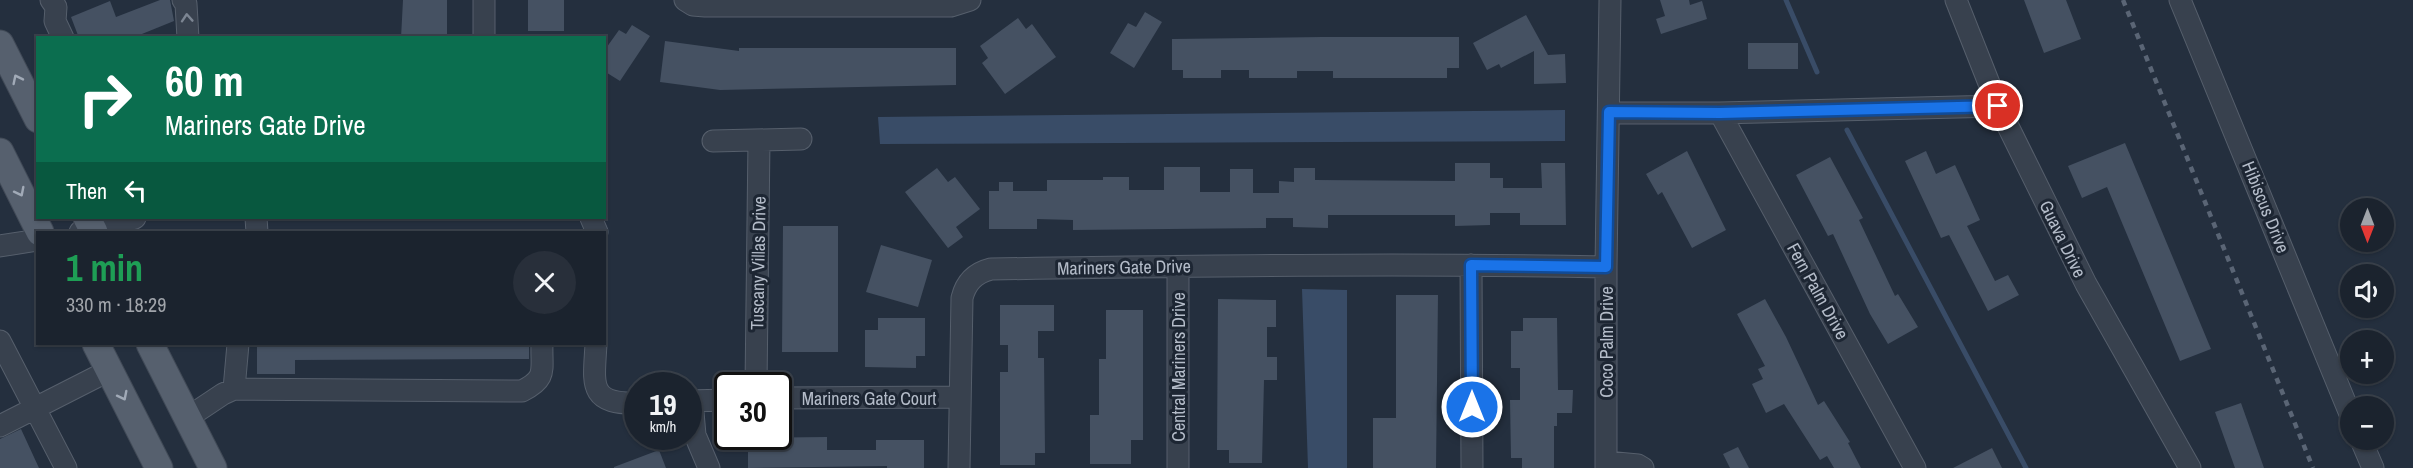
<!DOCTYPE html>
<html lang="en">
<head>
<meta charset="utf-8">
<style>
  :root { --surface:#1b232e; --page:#282f3a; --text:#f1f3f6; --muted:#a0a4aa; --line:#39404a }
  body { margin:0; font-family:"Archivo Narrow",sans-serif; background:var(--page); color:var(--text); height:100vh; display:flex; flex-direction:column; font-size:22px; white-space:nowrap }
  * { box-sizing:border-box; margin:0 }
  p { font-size:20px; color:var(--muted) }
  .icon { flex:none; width:33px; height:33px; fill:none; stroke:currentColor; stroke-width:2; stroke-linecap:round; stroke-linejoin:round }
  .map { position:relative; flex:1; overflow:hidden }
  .details { position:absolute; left:36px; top:231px; width:570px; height:114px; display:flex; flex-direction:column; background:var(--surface); border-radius:0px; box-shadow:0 2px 4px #0004,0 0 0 2px var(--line) }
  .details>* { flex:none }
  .guide { position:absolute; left:36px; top:36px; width:570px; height:183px; border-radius:0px; box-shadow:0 2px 4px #0004,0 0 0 2px var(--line); background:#0b6e4f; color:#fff; overflow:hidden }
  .needle { width:39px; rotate:180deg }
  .tools { position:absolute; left:2340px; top:198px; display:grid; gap:12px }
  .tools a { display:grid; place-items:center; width:54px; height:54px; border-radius:50%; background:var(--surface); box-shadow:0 2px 4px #0004,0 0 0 2px var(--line); font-size:30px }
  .speed { position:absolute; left:624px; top:372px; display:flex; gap:12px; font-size:30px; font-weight:700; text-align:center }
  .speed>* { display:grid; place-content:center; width:78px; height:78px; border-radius:50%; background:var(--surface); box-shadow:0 2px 4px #0004,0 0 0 2px var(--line); line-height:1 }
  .speed small { font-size:15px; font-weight:400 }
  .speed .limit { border:3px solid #111; border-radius:9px; background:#fff; color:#111 }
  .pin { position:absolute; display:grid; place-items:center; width:51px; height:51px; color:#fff; margin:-26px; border:3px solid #fff; border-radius:50%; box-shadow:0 2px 6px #0007 }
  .me { position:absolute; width:66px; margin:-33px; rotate:0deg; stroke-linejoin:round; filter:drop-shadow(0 0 4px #0008) }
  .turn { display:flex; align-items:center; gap:21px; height:126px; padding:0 30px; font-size:27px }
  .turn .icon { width:78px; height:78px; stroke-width:2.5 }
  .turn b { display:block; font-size:42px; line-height:51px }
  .then { display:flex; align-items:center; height:57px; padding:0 30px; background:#0003; gap:12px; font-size:22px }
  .round { display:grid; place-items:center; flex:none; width:63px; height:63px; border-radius:32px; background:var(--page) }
  .summary { display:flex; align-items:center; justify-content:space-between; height:102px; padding:0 30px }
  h1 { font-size:36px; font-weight:800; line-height:45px; color:#1e9e55 }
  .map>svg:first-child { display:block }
</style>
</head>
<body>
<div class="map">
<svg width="2413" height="468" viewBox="0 0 2413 468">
  <rect width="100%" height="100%" fill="#242f3e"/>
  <path fill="#394c67" d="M1565 110V141L880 144 878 117Z
    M1302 289 1347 290V468H1308Z"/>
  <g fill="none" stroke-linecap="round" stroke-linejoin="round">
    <path stroke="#394c67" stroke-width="5" d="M1786 0 1817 72
      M1847 130 2026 468"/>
  </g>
  <path fill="#455162" d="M160 0H170L174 21 132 38H79L71 17 110 1 116 17Z
    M403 0H447V38H401Z
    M528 0H564V31H528Z
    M1660 0H1689L1690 5 1702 1 1707 19 1661 34 1656 19 1665 16Z
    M2024 0H2066L2081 39 2044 53Z
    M1145 12 1162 22 1134 68 1110 53 1128 23 1136 27Z
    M1526 15 1548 55 1565 54 1566 83 1534 84V51L1501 68 1499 64 1487 70 1473 43Z
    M1018 18 1026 29 1032 24 1056 57 1005 94 982 63 988 58 980 46Z
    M632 25 650 36 620 81 604 71V51L619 30 626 34Z
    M1322 37H1459V68H1447V78H1333V71H1297V78H1249V70H1221V78H1183V70H1172V39Z
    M665 41 739 51V48H956V85L720 90 660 82Z
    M1748 43H1798V69H1748Z
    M2125 143 2211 349 2180 361 2107 187 2082 198 2068 166Z
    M1687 151 1726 230 1692 248 1662 192 1658 195 1646 174Z
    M1926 151 1936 174 1955 165 1980 220 1967 226 1995 281 2008 275 2019 295 1988 311 1949 235 1941 238 1905 161Z
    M1830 157 1863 218 1859 220 1895 296 1898 294 1918 327 1888 344 1870 314 1833 234 1828 236 1796 175Z
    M1455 163H1490V178H1503V188H1542L1541 163H1565L1566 225H1520V213H1490V225L1455 226V215H1328V228L1293 227V218H1266V228L1073 230V220L1037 219V229H989V191H999V182H1013V191H1047V180H1103V177H1129V190H1164V167H1200V192H1230V169H1253V193H1279V181L1294 182V168H1315V180L1455 181Z
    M937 168 948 182 955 177 980 209 956 227 963 237 948 248 905 192Z
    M783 226H838V352H782Z
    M881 245 932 260 918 307 866 292Z
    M1396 295H1438L1436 468H1373V418H1396Z
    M1218 299 1276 300V327H1267V357H1277V380H1264L1262 463H1229V450H1217Z
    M1765 299 1786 337 1818 405 1824 401 1850 442 1848 443 1861 468H1834L1827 456 1820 460 1784 404 1766 413 1752 384 1763 379 1758 369 1765 366 1737 314Z
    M1000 305H1054V331H1038V358H1044L1045 453H1035V465H1000V372H1008V345H1000Z
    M1106 310H1143V440H1131V464H1090V415H1099V359H1106Z
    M878 318H925V356H916V368L865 367V330H878Z
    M1523 318H1557L1558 390H1573L1572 413H1557V426H1554V468H1522V458H1511L1510 400H1520V368H1511V331H1523Z
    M257 344H529V359L295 360V374H257Z
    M2241 403 2264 468H2235L2215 412Z
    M21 429 39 468H0V439Z
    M827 437V450H876V440H924V468H887V466L748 468V438Z
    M1738 447 1749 468H1730L1723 454Z
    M1992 448 2002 468H1953Z
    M659 450 666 468H614V467Z"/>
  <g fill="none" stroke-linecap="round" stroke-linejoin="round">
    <defs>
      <path id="minor" d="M51 0 56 7 55 21 63 38
        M183 0 186 4 188 38
        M685 0 693 5 705 6H951L970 0
        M1956 0 1998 106 2086 284 2190 468
        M2180 0 2350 414
        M484 38V0
        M1609 113H1720L1998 106
        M1720 113 1915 468
        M713 141 801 139
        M256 218 257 232
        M591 218 597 232
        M80 232 135 218
        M0 246 38 240
        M1471 265 1472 468
        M0 341 66 468
        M596 344C594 383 587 405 638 403
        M756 386 759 140
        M234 389 238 344
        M778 398 959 397
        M688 401 728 400
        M692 401 695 435 709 468
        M187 418 223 394 234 389 522 391C548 378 541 370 542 344
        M0 426 110 370
        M2361 440 2373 468
        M1606 462 1638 465 1643 468
        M959 468 962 298C966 282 975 273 991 269 1196 266 1401 263 1606 267
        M1178 468V267
        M1606 468V267L1610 0"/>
      <path id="major" d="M0 44 38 119
        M0 152 40 232
        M87 218 94 232
        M96 344 159 468
        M150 344 213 468"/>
    </defs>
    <use href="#minor" stroke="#565f6c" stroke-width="23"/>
    <use href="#major" stroke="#414a57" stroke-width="29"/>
    <use href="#minor" stroke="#38414e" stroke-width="21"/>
    <use href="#major" stroke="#56606e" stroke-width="27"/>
    <path stroke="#5a6575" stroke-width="4.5" stroke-dasharray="6 6" stroke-linecap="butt" d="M2123 0 2313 468"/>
  </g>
  <defs><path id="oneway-chevron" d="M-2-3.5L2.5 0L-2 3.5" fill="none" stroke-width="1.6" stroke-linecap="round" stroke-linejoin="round" transform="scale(1.5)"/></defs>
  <use stroke="#7c8592" href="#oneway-chevron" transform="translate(187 18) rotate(-94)"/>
  <g stroke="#a1aab7">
    <use href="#oneway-chevron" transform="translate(17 79) rotate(-116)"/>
    <use href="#oneway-chevron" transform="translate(20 192) rotate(63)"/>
    <use href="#oneway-chevron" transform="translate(123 396) rotate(63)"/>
  </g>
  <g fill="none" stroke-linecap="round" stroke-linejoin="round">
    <defs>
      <path id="route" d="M1472 407 1471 265 1606 267 1609 112 1720 113 1998 106"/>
    </defs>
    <use href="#route" stroke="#114b97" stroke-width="15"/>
    <use href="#route" stroke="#1a73e8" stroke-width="10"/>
  </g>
  <g text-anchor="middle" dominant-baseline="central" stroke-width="6" stroke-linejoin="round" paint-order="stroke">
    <g font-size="18" fill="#b4bcc9" stroke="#1d2633">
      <text transform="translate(2266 207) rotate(68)">Hibiscus Drive</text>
      <text transform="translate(2063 239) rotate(64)">Guava Drive</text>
      <text transform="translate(758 263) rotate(-89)">Tuscany Villas Drive</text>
      <text transform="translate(1124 267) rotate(-1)">Mariners Gate Drive</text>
      <text transform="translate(1818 291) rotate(61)">Fern Palm Drive</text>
      <text transform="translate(1606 342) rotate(-90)">Coco Palm Drive</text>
      <text transform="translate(1178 367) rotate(-90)">Central Mariners Drive</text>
      <text x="869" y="398">Mariners Gate Court</text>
    </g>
  </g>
</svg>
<div class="tools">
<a><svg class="needle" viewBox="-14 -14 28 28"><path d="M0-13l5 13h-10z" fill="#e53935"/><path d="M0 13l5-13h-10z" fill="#a0a4aa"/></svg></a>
<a><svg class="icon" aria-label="sound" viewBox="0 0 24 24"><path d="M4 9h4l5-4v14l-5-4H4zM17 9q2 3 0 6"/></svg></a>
<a>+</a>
<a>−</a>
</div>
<div class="speed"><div>19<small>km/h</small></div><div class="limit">30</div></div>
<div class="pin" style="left:1998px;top:106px;background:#d93025"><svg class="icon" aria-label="arrive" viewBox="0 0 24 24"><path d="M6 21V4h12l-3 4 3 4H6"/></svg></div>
<svg class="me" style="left:1472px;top:407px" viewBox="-20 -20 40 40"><circle r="17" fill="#1a73e8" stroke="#fff" stroke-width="3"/><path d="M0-11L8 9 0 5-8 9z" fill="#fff"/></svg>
<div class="guide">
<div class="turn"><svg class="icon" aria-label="right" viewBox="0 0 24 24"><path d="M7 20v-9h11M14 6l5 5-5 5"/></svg><div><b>60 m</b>Mariners Gate Drive</div></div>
<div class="then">Then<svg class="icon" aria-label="left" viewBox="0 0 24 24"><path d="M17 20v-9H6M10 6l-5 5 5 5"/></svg></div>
</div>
<section class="details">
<div class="summary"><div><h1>1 min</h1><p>330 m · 18:29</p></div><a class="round"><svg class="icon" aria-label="close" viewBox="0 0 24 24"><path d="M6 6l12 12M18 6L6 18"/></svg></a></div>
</section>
</div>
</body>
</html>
